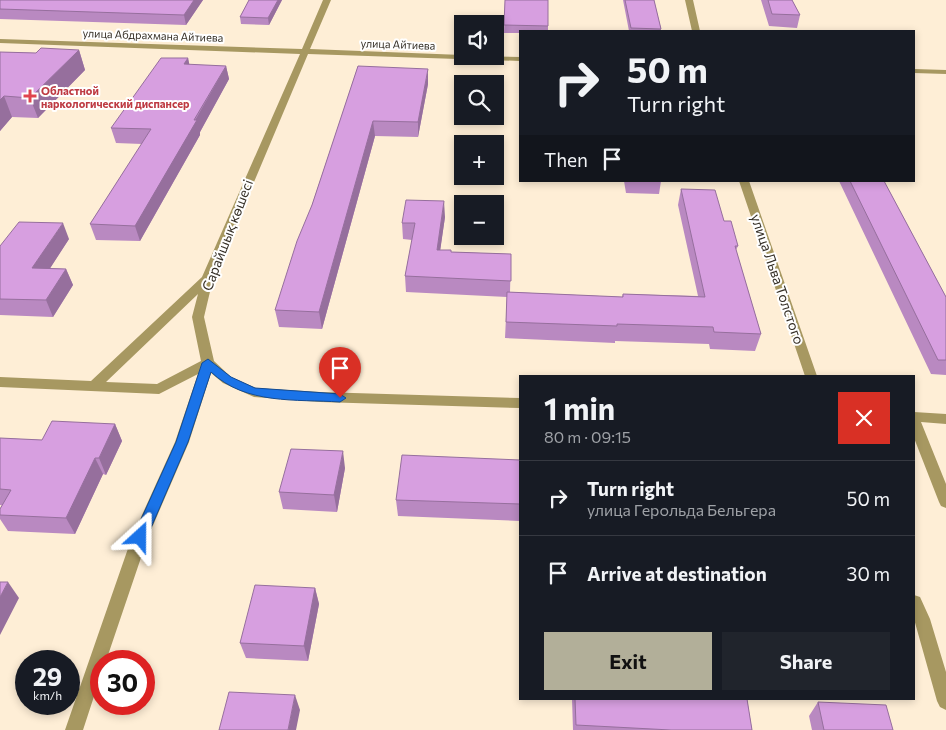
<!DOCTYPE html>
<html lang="en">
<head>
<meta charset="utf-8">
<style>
  :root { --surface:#171b24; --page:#20242c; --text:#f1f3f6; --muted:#9ea1a6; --line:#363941; --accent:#b2af99 }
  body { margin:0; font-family:Commissioner,sans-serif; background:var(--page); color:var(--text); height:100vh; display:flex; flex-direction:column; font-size:19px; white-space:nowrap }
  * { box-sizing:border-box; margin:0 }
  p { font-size:16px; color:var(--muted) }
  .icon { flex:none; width:28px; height:28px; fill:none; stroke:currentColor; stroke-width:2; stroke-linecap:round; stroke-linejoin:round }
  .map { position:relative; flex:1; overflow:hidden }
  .details { position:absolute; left:519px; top:375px; width:396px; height:325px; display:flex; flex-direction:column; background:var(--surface); border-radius:0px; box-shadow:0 2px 8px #0003 }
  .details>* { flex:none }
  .hud { position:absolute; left:519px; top:30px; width:396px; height:152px; border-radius:0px; box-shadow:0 2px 8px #0003; background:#171b24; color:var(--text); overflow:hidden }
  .controls { position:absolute; left:454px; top:15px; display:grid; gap:10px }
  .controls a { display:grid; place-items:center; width:50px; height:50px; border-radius:0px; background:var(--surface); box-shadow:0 2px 8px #0003; font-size:25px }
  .speed { position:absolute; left:15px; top:650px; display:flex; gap:10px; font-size:25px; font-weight:700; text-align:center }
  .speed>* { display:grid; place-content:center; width:65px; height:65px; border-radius:50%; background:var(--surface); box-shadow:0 2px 8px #0003; line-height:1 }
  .speed small { font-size:12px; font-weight:400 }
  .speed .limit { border:8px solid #d22; background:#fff; color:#111 }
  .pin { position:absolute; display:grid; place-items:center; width:42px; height:42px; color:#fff; margin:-51px -21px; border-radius:50% 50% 50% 0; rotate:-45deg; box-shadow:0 0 5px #0007 }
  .pin .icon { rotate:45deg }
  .me { position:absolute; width:55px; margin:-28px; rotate:24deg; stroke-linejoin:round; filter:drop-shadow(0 0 4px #0008) }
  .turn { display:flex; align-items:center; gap:18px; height:105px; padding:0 25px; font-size:22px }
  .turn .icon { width:65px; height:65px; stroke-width:2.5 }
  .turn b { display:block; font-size:35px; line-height:42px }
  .then { display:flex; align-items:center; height:48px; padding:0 25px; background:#0003; gap:10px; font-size:19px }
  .round { display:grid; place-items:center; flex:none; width:52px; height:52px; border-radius:0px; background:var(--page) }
  .overview { display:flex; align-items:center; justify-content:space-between; height:85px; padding:0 25px }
  h1 { font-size:30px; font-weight:700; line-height:38px }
  .cta { display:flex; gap:10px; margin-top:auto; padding:10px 25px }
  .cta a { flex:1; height:58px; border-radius:0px; background:var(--accent); color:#111; font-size:20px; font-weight:700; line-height:58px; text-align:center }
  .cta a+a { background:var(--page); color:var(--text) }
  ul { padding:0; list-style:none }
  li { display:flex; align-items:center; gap:15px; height:75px; padding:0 25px; border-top:1px solid var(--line) }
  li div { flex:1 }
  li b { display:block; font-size:19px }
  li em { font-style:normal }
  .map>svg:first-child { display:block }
</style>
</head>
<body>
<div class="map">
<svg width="946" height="730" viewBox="0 0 946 730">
  <rect width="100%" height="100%" fill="#feeed6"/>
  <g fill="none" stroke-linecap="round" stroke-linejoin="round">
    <path fill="#a79861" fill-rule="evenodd" d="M323 0H331L310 49 462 55V56L520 57V61L308 54 213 279 204 317 214 361 231 377 256 388 320 392 520 398V408L320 402 254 397 223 383 211 373 189 442 148 537 106 661H101V675L83 730H65L132 537 175 442 198 374 159 394 0 387V377L91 381 202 277 300 54 0 43V39L302 49ZM198 294 192 317 201 361 157 384 106 382Z
      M685 0H693L700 31H692Z
      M914 69 946 70V74L914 73Z
      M739 181H749L817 376H805Z
      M914 412 946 414V424L921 422 946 484V508L941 506 939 502 914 438Z
      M914 595 920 597 930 619 946 672V710L940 707 937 701 914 619Z"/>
  </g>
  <path fill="#b989c1" d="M0 0H203L186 25 0 19Z
    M249 0H282L269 25 241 24 240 17Z
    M505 0 548 26V31H520V33H504Z
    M623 0H654L661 29V31H629Z
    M761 0H792L800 15 797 28 769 26Z
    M79 50 85 70 38 118 12 117 0 131V52L36 53Z
    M188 58 189 65 226 66 229 79 200 132V135L140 241 96 240 90 224 142 144 116 143 111 128Z
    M358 66 428 84 418 137 375 136 322 329 279 327 275 310 312 205Z
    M624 181H661L659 194 626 193Z
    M839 181H884L946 297V375L931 374Z
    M681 189 724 221 738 246 736 250 761 334 755 351 710 349 709 344 615 341V343L505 338 507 297 406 292 405 276 412 240 403 239 402 223 445 217 440 250 451 252 511 254 510 292 622 297 623 294 698 296 678 205Z
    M69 239 50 268 66 269 73 285 53 317 0 315V246Z
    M115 424 122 441 106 475 103 474 75 534 8 531 0 519V509L2 505H0V438L42 440Z
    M520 460V521L398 516 396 500Z
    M345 468 337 512 283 509 279 492Z
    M315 588 319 604 308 661 246 658 240 643Z
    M572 699H747L752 730H573Z
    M818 702 893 730H812L809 716Z"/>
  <path fill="#966f9d" d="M194 0H203L186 25 184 15Z
    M278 0H282L269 25 268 18Z
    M79 50 85 70 38 118 30 98Z
    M188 58 191 72 184 64Z
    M226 66 229 79 200 132V135L140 241 135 226Z
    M428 69V84L418 137V122Z
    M4 96 12 117 0 131V100Z
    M373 121 375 136 322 329 319 312Z
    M444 201 445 217 438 266 437 250Z
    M63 223 69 239 40 284 32 268Z
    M66 269 73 285 53 317 46 300Z
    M115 424 122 441 106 475 99 458Z
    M343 451 345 468 337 512 334 495Z
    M95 458 103 474 75 534 66 518Z
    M8 582 19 598 0 635V597Z
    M315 588 319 604 308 661 304 646Z
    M295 695 300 710 296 730H288Z"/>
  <path fill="#d79fe0" stroke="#966f9d" d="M0 0H194L184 15 0 9Z
    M249 0H278L268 18 240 17Z
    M505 0H548V26L504 25Z
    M625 0H654L661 29 631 28Z
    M768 0H792L800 15 772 14Z
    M41 48 79 50 30 98 4 96 0 100V52L36 53Z
    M161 58H188L184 64 226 66 194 120H197L135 226 90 224 151 129 111 128Z
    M358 66 428 69 418 122 373 121 319 312 275 310 297 241 312 205Z
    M850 181H884L946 297V360H938Z
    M681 189 715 190 724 221H731L738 246H735L761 334 714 332 713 327 617 324V326L506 322 507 292 623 297V294L705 297Z
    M406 200 444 201 437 250H451V252L511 254V281L405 276 415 223H402Z
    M19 222 63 223 32 268 66 269 46 300 0 299V246Z
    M52 421 115 424 99 458H95L66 518 0 515V509L11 490 0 489V438L42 440Z
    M291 449 343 451 334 495 279 492Z
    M402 455 520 460V504L396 500Z
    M0 582H8L0 597Z
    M255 585 315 588 304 646 240 643Z
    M229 692 295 695 288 730H219Z
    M575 699H747L752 730H671L576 725Z
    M818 702 886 705 893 730H824Z"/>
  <path fill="#1a73e8" stroke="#114b97" d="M208 359 231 377 255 388 340 394 346 398 340 402C296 399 246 405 211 372L188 442 147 537 145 541H135L133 537 176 442 202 363Z"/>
  <path fill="#e0444e" stroke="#fff" stroke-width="2" d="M27.5 88.5h5v5h5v5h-5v5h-5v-5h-5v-5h5z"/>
  <g text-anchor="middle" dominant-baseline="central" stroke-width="4" stroke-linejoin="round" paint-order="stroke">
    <g font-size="11" fill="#352f26" stroke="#fff">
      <text transform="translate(153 35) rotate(2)">улица Абдрахмана Айтиева</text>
      <text transform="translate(398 44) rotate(2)">улица Айтиева</text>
    </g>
    <g font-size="11" font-weight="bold" fill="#be3a42" stroke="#fff" text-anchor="start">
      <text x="41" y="90">Областной<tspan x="41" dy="13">наркологический диспансер</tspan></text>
    </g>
    <g font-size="14" fill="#352f26" stroke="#fff">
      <text transform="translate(227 235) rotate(-69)">Сарайшық көшесі</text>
      <text transform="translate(778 279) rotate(71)">улица Льва Толстого</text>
    </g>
  </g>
</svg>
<div class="controls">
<a><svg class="icon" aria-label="sound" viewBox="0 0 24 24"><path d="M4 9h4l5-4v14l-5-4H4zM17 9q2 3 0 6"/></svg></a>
<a><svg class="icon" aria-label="search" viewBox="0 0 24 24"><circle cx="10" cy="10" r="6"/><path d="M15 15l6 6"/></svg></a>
<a>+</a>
<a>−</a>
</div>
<div class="speed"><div>29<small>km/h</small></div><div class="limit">30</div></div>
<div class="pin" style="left:340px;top:398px;background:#d93025"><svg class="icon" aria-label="arrive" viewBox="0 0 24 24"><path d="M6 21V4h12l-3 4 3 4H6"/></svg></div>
<svg class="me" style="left:140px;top:537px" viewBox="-20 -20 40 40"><path d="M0-17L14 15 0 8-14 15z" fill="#1a73e8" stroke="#fff" stroke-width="4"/></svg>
<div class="hud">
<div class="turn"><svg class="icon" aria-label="right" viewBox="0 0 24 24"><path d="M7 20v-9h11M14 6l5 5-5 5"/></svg><div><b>50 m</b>Turn right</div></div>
<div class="then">Then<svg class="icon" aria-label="arrive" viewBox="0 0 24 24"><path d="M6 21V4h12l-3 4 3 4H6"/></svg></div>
</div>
<section class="details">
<div class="overview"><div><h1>1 min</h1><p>80 m · 09:15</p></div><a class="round" style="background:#d93025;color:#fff"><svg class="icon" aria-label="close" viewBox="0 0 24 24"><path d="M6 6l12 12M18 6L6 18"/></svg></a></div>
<ul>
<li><svg class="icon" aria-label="right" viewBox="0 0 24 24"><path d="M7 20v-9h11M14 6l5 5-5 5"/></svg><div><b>Turn right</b><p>улица Герольда Бельгера</p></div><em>50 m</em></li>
<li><svg class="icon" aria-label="arrive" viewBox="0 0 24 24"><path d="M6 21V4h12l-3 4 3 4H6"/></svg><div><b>Arrive at destination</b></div><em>30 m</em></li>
</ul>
<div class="cta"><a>Exit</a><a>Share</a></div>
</section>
</div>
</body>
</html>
